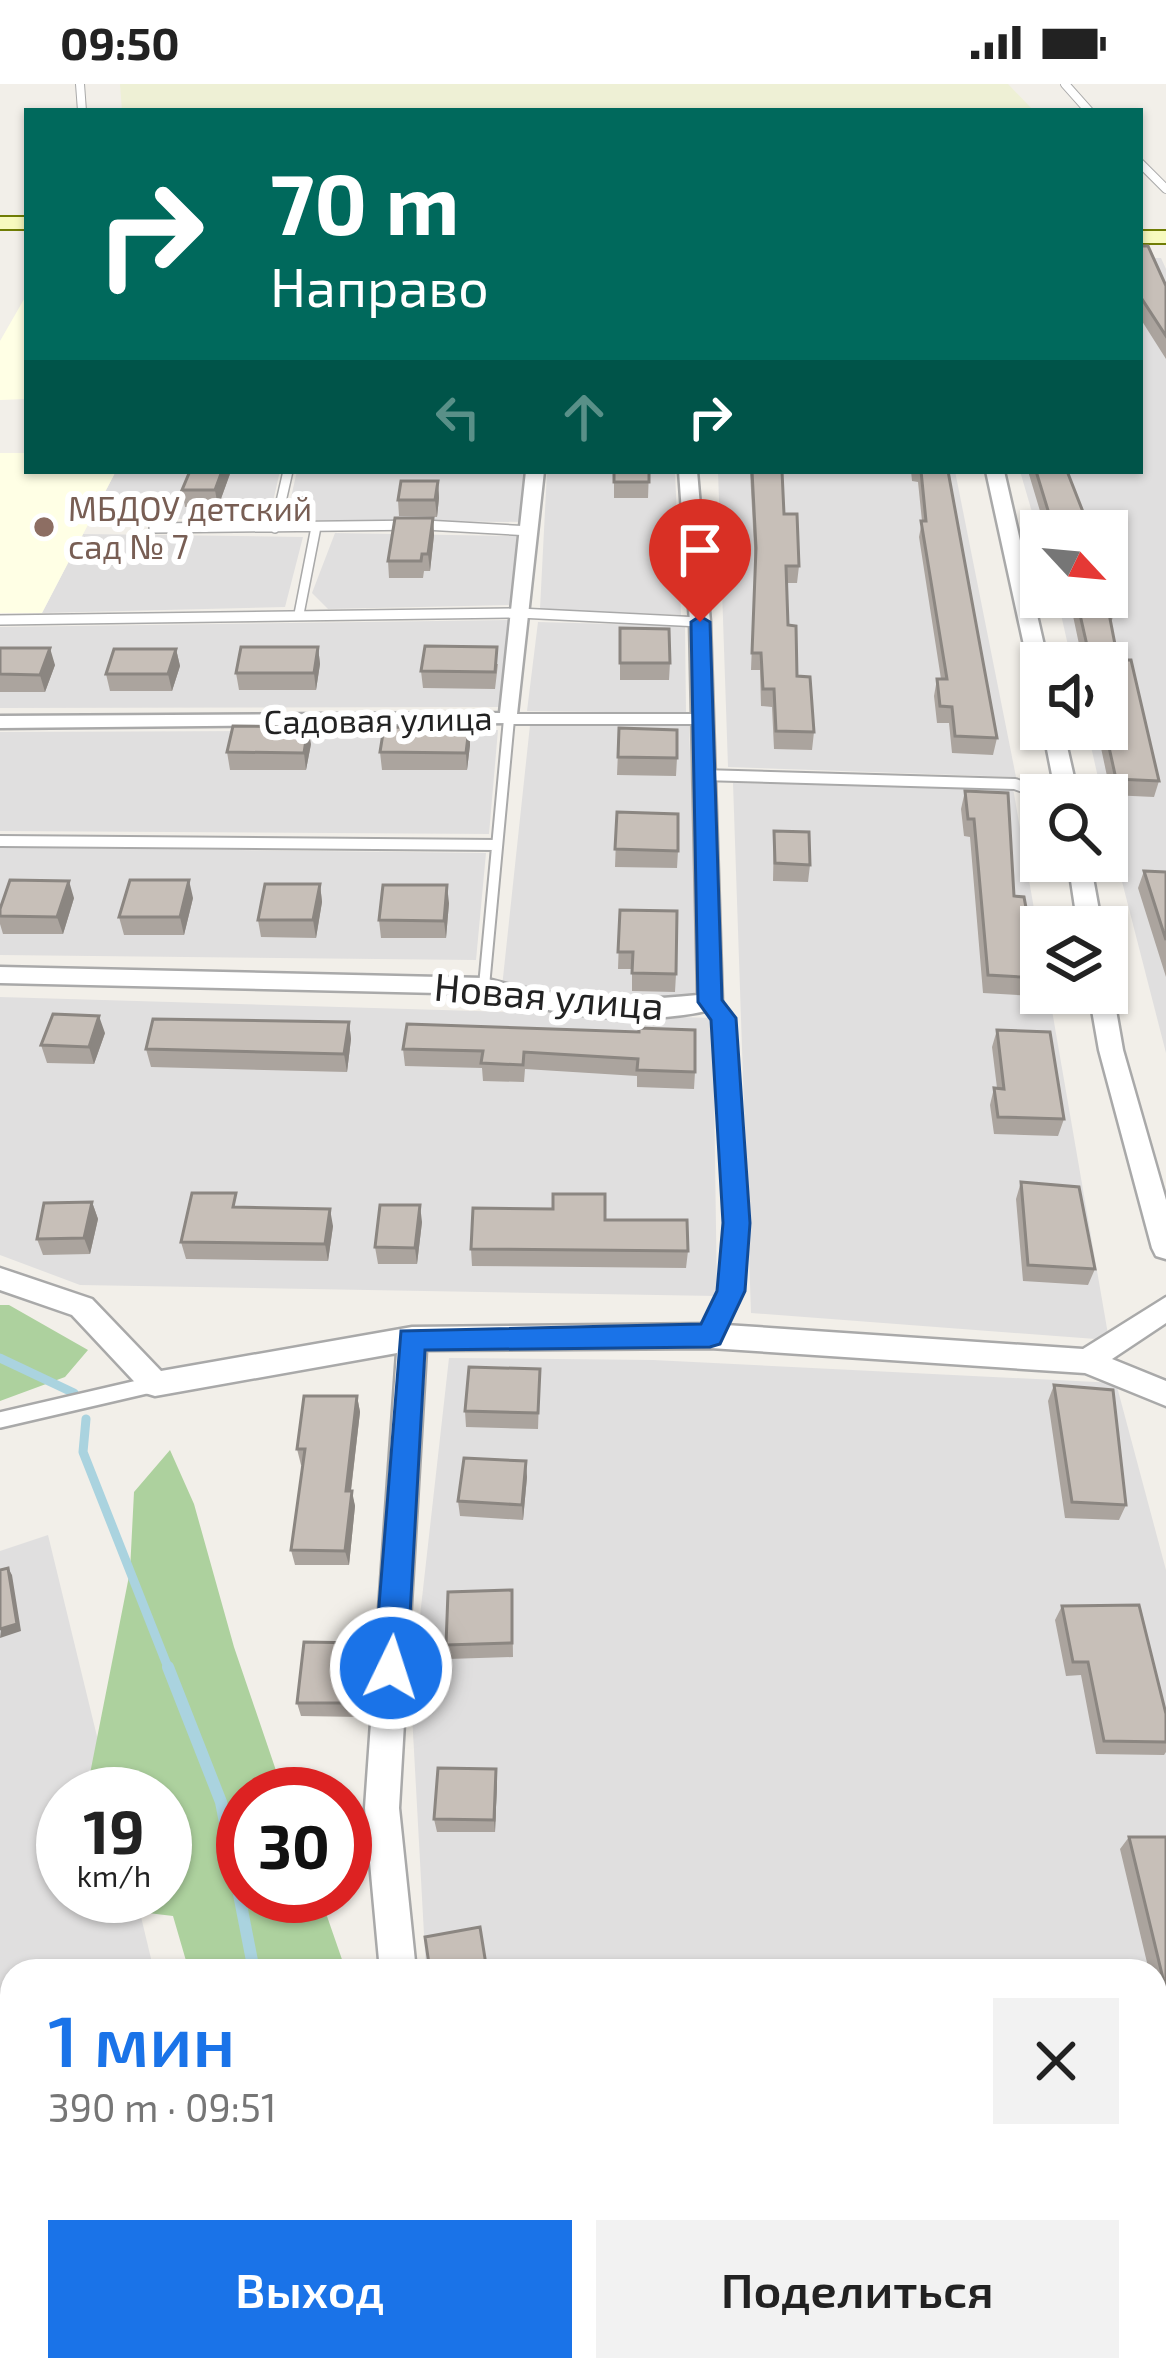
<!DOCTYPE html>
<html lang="ru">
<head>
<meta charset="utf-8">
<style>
  :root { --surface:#fff; --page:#f2f2f2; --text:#222; --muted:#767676; --accent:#1a73e8 }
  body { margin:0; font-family:"Exo 2",sans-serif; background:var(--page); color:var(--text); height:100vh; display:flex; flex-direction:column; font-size:45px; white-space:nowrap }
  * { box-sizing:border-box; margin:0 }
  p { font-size:39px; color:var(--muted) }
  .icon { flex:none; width:66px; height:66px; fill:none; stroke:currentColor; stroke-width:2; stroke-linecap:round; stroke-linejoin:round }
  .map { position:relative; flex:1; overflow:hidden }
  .side { position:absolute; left:0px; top:1875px; width:1167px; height:423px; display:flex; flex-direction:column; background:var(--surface); border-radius:36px 36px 0 0; box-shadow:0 3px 9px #0004 }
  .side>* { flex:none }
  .hud { position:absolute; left:24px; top:24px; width:1119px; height:366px; border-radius:0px; box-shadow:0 3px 9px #0004; background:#00695c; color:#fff; overflow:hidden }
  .needle { width:78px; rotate:116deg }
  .controls { position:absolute; left:1020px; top:426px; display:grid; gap:24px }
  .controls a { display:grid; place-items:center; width:108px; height:108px; border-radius:0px; background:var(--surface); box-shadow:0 3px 9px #0004; font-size:60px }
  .speed { position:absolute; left:36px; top:1683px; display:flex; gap:24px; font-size:60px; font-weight:700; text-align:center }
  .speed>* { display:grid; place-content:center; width:156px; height:156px; border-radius:50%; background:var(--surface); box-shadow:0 3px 9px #0004; line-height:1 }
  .speed small { font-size:30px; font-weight:400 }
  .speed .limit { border:18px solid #d22; background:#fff; color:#111 }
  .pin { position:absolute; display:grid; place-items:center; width:102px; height:102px; color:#fff; margin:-123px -51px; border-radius:50% 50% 50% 0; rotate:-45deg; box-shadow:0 0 12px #0007 }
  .pin .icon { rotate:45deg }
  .me { position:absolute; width:132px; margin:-66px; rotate:4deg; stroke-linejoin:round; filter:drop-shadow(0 0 9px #0008) }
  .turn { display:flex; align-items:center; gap:42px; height:252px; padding:0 48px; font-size:54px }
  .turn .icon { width:156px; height:156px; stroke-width:2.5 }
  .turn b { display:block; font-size:84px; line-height:102px }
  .lanes { display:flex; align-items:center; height:114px; padding:0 48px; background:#0003; justify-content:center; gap:60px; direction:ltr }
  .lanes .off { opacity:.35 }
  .round { display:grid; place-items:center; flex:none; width:126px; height:126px; border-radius:0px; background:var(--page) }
  .summary { display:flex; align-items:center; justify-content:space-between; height:204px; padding:0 48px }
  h1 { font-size:72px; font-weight:600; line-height:90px; color:var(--accent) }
  .action { display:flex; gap:24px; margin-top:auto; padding:24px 48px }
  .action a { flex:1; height:138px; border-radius:0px; background:var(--accent); color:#fff; font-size:48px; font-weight:600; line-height:138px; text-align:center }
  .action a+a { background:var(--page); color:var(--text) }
  .status { display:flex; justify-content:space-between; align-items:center; height:84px; padding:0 60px; background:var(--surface); direction:ltr }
  .status svg { height:33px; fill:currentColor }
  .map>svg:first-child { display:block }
</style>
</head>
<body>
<div class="status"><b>09:50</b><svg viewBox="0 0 49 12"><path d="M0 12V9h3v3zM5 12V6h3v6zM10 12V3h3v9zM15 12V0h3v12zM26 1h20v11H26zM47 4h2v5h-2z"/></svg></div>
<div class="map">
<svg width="1166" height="2296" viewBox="0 0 1166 2296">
  <rect width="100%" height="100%" fill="#f2efe9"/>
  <path fill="#e0dfdf" d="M1140 174H1161L1166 185V969L1118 782 1107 711H1102L1087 645H1107V579H1072L1057 513H1107V447H1041V459L1020 387H1140Z
    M116 387H280L269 435H91Z
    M297 387H529L524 438 298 436 287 431Z
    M547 387H675L681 531 540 525Z
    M718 387H955L1016 693 728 683Z
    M335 449 517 452 511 521 328 525 312 509Z
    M83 450 303 453 285 523 42 529Z
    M510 536 505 623 0 624V543Z
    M538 538 685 542 686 629 527 627Z
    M530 641 689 642 699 907 668 918 502 903Z
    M498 646 489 750 0 747V648Z
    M733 699 1013 704 1041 865V909H1049L1109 1256 751 1229Z
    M0 763 486 769 476 876 0 871Z
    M0 913 713 934 717 1212 80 1201 0 1171Z
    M449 1274 653 1276 1116 1299 1166 1486V2296H580L573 2286H1155V1887H426L411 1612Z
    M48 1451 111 1710H63V1812H136L154 1887H12V2286H70L65 2296H0V1467Z"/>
  <path fill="#ffffe5" d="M27 210V315L0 316V257Z
    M0 369H27V387H116L42 529H0Z"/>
  <path fill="#eef0d5" d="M120 0H1008L1034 27H122Z"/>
  <path fill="#add19e" d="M0 1221H9L88 1266 65 1293 0 1317Z
    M170 1366 194 1420 234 1563 284 1710H243V1812H320L346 1887H189L173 1832 81 1821 79 1812H165V1710H86L130 1487 134 1408Z
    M48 2286H531L533 2296H46Z"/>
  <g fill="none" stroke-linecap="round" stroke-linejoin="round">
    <path stroke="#aad3df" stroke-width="9" d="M0 1274 74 1309
      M86 1335 83 1368 169 1586"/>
    <path stroke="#aad3df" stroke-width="12" d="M168 1583 221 1718 254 1887
      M96 2296 101 2286"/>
    <defs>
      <path id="service-far3" d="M80 0 82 27
        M1065 0 1089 27
        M1140 79 1166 105"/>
      <path id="service-far2" d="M154 444 425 441 531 447
        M275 444 288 387
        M299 530 316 443
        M0 536 519 529 700 538"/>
      <path id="service-far1" d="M702 691 1015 700 1045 711
        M0 757 497 761
        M484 902 509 635H700
        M710 918 723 935 729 1032"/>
      <path id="service" d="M710 1252 731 1207 736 1139 729 1029
        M0 1336 155 1300"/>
      <path id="minor" d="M526 387H544L516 639 0 644V632L500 629Z
        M679 387H697L710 538 722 918 718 924C645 944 555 932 483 910L0 899V883L484 894C554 914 625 919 698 911L690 538Z
        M986 387H1004L1048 579H1041V599L1031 593Z
        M1043 645H1063L1078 711H1056Z
        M1068 777H1090L1102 843H1078Z
        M1107 902 1113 909 1123 966 1166 1116V1175L1156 1172 1152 1164 1099 966 1089 909H1107Z
        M0 1184 92 1215 161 1287 412 1243 710 1240 1083 1265 1166 1213V1239L1112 1275 1166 1297V1322L1085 1289 710 1264 426 1266 399 1724 416 1887H380L365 1724 397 1269 155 1312 145 1309 72 1231 0 1206Z
        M491 2286H536L540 2296H495Z"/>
      <path id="secondary" d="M0 133H27V145H0Z
        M1140 147H1166V159H1140Z"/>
    </defs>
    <use href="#service-far3" stroke="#a9a9a9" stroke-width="10"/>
    <use href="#service-far2" stroke="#a9a9a9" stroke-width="12"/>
    <use href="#service-far1" stroke="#a9a9a9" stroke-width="14"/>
    <use href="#service" stroke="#a9a9a9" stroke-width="20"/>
    <use href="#minor" stroke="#a9a9a9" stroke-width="5"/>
    <use href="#secondary" stroke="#707d05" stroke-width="4"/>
    <use href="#service-far3" stroke="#fff" stroke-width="8"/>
    <use href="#service-far2" stroke="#fff" stroke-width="9"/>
    <use href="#service-far1" stroke="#fff" stroke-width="10"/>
    <use href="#service" stroke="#fff" stroke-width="15"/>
    <use href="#minor" fill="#fff" fill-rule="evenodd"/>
    <use href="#secondary" fill="#f7fabf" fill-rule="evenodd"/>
  </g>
  <path fill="#aba49e" d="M1140 162 1166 202V275L1140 234Z
    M190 387H231L218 423H185L182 406Z
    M614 387H649L648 414H614Z
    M750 387H782L784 430 799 482 797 499H787L788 541 797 592 814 648 812 666 774 665 772 623 761 622 760 586H751L755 481Z
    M911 387H948L997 654 993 671 952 669 949 639H937L934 612 937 595H941L919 453 922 437 918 398 912 397Z
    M1028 387H1067L1088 447H1046Z
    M438 397 439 414 437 433 399 432 398 416Z
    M433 434 434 451 430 487H424L423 494H389L388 477Z
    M1069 513H1107L1117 519 1112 536H1110L1118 576 1159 697 1154 713 1111 711 1097 645H1107V579H1083Z
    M620 544 670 579 669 596H620Z
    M318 563 320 580 316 606H239L236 589Z
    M0 564 55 581 45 608H0Z
    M176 565 180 582 172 607H110L106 590Z
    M498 580 495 605 423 604 421 587Z
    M469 644 470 661 467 686H382L380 668Z
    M619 644 677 674 676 692 617 691Z
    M311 660 306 686H230L227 668Z
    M965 707 1014 812 1039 894 1034 912 983 909 970 753 964 752 961 725Z
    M617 728 678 767 677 784 615 783Z
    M774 747 810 781 808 798 773 797Z
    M1144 787 1166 788V893L1138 804Z
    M320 800 322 818 316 854 261 853 258 836Z
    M74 814 63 850H3L0 840V825Z
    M193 814 184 851H124L119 833Z
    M449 819 446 854H381L379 836Z
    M620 826 676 890 675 908 632 907V885H618Z
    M349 938 351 955 347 988 151 983 146 965Z
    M997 946 1064 1035 1058 1052 994 1050 990 1021 994 1004H997L992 963Z
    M639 948 695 988 694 1005 637 1003V992L525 985 524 998 483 997 482 984 405 982 403 965Z
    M105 949 94 980 47 979 41 961Z
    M1021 1098 1095 1185 1088 1201 1023 1197 1016 1115Z
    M92 1118 98 1135 90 1170 43 1171 37 1155Z
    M239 1123 333 1142 328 1177 186 1175 181 1158Z
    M605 1136 688 1167 686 1184 472 1182 471 1165Z
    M422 1138 417 1180H378L375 1163Z
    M540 1285 538 1345 466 1343 465 1327Z
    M1054 1301 1126 1421 1119 1436 1065 1434 1048 1317Z
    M357 1312 360 1328 351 1407 355 1422 349 1481H295L291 1466 303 1381H301L297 1365Z
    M527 1393 523 1436 460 1432 458 1417Z
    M512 1506 513 1573 448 1575 446 1561Z
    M1062 1522 1166 1630V1668L1164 1671 1096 1670 1081 1591 1066 1592 1055 1536Z
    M364 1559 367 1573 361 1633 301 1632 297 1619Z
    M497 1698 495 1748H437L434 1735Z
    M1129 1753H1166V1940H1162L1155 1912V1887H1149L1120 1765Z
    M8 1981 12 1984V2042L0 2044V1982Z"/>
  <path fill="#8b8681" d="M222 387H231L218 423 215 406Z
    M438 397 439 414 437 433 435 416Z
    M433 434 434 451 430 487 428 470Z
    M318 563 320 580 316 606 314 589Z
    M50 564 55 581 45 608 40 591Z
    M176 565 180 582 172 607 168 590Z
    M308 643 311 660 306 686 304 669Z
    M469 644 470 661 467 686 466 669Z
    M189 796 193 814 184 851 180 833Z
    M69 797 74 814 63 850 57 833Z
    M320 800 322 818 316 854 313 836Z
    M447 801 449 819 446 854 444 837Z
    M99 932 105 949 94 980 89 963Z
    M349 938 351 955 347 988 344 970Z
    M92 1118 98 1135 90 1170 84 1154Z
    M420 1121 422 1138 417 1180 415 1164Z
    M330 1125 333 1142 328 1177 325 1160Z
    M357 1312 360 1328 349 1422 346 1407Z
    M526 1377 527 1393 523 1436 522 1421Z
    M352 1407 355 1422 349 1481 345 1467Z
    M8 1484 12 1491 21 1547 0 1554Z
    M364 1559 367 1573 361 1633 357 1619Z
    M496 1685 497 1698 495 1748 494 1736Z
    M8 1981 12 1984V2041L3 2034Z"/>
  <path fill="#c7bfb8" stroke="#8b8681" stroke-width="3" d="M1140 162H1148L1166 202V252L1140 212Z
    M190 387H222L215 406H182Z
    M614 387H649V398H614Z
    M752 387H782L784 430H797L799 482H786L788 541 796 542 797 592 810 593 814 648 776 647 774 605H763L761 569H752L756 464Z
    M921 387H948L997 654 955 652 952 623 940 622 937 595H947L921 437H926Z
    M1036 387H1067L1085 433 1088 447 1054 446Z
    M401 397H438L435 416H398Z
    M395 434H433L428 470H422L421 477H388Z
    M1107 482 1117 519H1107L1118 576H1131L1159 697 1116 695 1105 645H1107V579H1091L1076 513H1107Z
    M620 544 669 545 670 579H620Z
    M425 562 497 563 495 588 421 587Z
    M241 563H318L314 589H236Z
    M0 564H50L40 591 0 590Z
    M114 565H176L168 590H106Z
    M233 642 308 643 304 669 227 668Z
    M384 643 469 644 466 669 380 668Z
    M619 644 677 646V674L618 673Z
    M965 707 1008 709 1014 812 1024 813 1039 894 988 891 974 735H968Z
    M617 728 678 730V767L615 765Z
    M774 747 809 748 810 781 775 779Z
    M1144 787 1166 788V856Z
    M10 796 69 797 57 833 0 832V825Z
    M130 796H189L180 833H119Z
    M265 800H320L313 836H258Z
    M383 801H447L444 837 379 836Z
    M620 826 677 827 676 890 632 889 633 868H618Z
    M53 930 99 932 89 963 41 961Z
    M153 935 349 938 344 970 146 965Z
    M407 940 639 948V944L695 946V988L637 986 638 975 524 968 523 981 481 979 483 967 403 965Z
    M997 946 1050 948 1064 1035 998 1033 994 1004 1004 1005Z
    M1021 1098 1079 1103 1095 1185 1028 1181Z
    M192 1109H236L233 1123 330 1125 325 1160 181 1158Z
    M553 1110H605V1136H687L688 1167 471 1165 473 1124 553 1125Z
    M92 1118 84 1154 37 1155 44 1119Z
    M380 1121H420L415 1164 375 1163Z
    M469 1283 540 1285 538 1329 465 1327Z
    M1054 1301 1113 1306 1126 1421 1072 1418Z
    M304 1312H357L346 1407H352L345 1467 291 1466 305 1365H297Z
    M464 1374 526 1377 522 1421 458 1417Z
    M8 1484 17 1540 0 1545V1486Z
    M512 1506V1559L446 1561 448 1508Z
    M1139 1521 1166 1630V1658L1104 1657 1088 1578H1073L1062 1522Z
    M304 1558 364 1559 357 1619H297Z
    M438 1684 496 1685 494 1736 434 1735Z
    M1129 1753H1166V1907Z
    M480 1843 487 1887H430L425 1853Z
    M8 1981 3 2034H0V1982Z
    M696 2286H778L779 2296H696Z"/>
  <path fill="#1a73e8" stroke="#114b97" stroke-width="3" d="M700 532 710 538 722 916 736 934 750 1139 745 1207 720 1260 710 1263 425 1266 407 1584 402 1595 391 1599 379 1595 374 1584 401 1247 701 1240 717 1207 723 1139 711 936 698 918 691 538Z"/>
  <circle fill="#8d6e63" stroke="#fff" stroke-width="4.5" cx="44" cy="443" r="12"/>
  <g text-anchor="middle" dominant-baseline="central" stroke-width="12" stroke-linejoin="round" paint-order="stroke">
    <g font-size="33" fill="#785e54" stroke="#fff" text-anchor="start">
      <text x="68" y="424">МБДОУ детский<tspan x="68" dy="38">сад № 7</tspan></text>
    </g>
    <g font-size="33" fill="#222" stroke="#fff">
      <text transform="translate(378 635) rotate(-1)">Садовая улица</text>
    </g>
    <g font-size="39" fill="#222" stroke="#fff">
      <text transform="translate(549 911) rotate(5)">Новая улица</text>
    </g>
  </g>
</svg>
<div class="controls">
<a><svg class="needle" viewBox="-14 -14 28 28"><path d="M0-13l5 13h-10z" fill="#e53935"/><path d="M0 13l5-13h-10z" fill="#767676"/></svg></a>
<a><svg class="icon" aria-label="sound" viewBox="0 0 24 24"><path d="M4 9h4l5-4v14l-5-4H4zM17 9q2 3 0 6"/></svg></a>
<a><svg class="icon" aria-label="search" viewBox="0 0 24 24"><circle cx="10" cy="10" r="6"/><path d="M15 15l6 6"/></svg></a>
<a><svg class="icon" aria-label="layers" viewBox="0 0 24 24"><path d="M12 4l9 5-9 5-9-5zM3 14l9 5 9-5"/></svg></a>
</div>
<div class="speed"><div>19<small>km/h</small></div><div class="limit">30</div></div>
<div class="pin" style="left:700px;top:538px;background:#d93025"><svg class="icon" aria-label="arrive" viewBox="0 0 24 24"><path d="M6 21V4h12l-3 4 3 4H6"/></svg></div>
<svg class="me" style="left:391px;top:1584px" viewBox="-20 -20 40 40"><circle r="17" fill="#1a73e8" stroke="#fff" stroke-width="3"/><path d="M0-11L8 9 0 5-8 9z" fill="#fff"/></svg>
<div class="hud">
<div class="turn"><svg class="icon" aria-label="right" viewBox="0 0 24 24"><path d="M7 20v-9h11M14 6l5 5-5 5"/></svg><div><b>70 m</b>Направо</div></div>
<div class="lanes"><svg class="icon off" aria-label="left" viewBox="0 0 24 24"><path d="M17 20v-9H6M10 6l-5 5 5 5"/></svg><svg class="icon off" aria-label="ahead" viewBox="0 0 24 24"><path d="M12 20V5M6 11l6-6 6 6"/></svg><svg class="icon" aria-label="right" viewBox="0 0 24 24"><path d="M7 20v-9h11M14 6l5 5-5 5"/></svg></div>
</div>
<section class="side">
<div class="summary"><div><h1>1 мин</h1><p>390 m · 09:51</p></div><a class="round"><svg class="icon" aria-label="close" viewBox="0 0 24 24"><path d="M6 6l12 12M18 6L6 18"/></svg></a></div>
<div class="action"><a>Выход</a><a>Поделиться</a></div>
</section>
</div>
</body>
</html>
